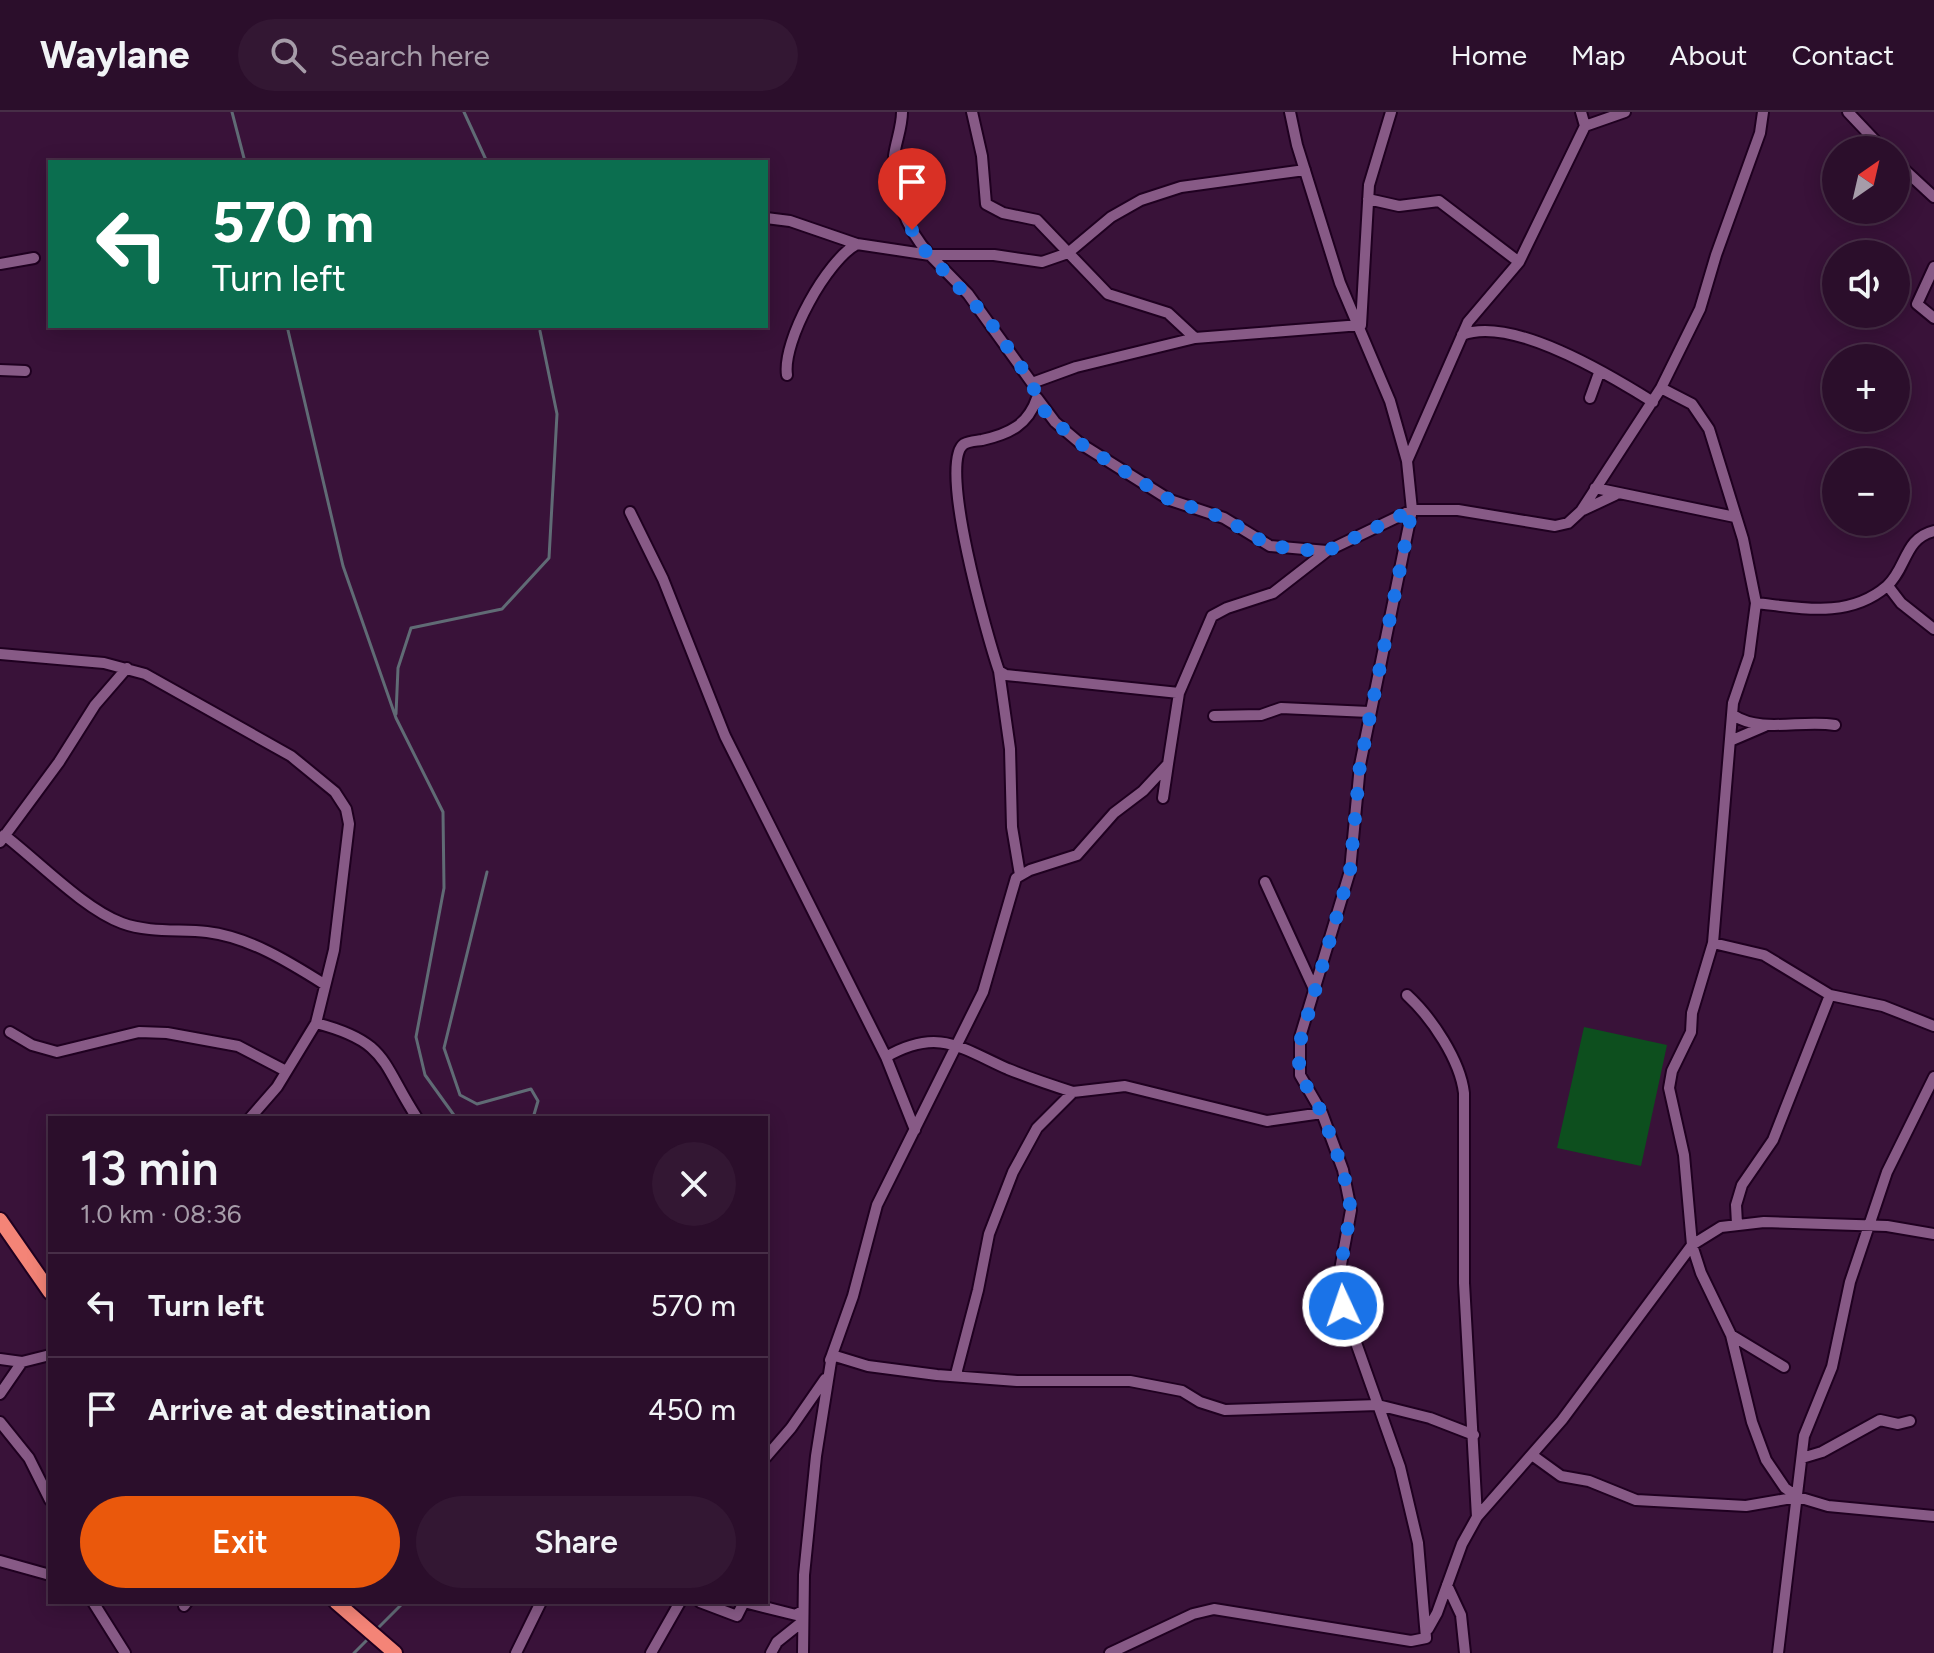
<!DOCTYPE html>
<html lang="en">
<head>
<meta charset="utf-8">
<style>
  :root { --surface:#2b0e2b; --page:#331733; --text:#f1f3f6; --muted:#a69ca9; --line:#472e47; --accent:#ea580c }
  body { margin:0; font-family:Figtree,sans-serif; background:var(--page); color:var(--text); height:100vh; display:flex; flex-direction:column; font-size:30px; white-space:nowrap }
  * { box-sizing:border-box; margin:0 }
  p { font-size:26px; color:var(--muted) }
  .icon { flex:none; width:44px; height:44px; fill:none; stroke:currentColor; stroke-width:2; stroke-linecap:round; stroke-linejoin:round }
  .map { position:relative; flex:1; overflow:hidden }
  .details { position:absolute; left:48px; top:1004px; width:720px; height:488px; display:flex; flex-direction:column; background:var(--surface); border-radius:0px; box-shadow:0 4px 20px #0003,0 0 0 2px var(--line) }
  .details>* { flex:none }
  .guide { position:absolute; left:48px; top:48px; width:720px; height:168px; border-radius:0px; box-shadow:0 4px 20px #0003,0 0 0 2px var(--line); background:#0b6e4f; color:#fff; overflow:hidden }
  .needle { width:52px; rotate:34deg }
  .controls { position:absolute; left:1822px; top:24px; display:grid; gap:16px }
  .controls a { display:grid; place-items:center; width:88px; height:88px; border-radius:50%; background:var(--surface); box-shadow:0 4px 20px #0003,0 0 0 2px var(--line); font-size:40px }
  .pin { position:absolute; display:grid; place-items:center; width:68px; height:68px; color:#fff; margin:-82px -34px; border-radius:50% 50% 50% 0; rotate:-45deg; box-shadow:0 0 8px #0007 }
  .pin .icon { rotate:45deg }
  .me { position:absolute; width:88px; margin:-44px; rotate:357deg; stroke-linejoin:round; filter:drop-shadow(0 0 6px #0008) }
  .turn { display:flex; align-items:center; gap:28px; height:168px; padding:0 32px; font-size:36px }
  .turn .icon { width:104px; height:104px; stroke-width:2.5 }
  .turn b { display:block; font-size:56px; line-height:68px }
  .round { display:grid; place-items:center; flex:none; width:84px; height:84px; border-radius:42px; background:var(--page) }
  .headline { display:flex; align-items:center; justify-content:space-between; height:136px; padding:0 32px }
  h1 { font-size:48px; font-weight:600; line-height:60px }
  .button { display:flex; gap:16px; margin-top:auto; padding:16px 32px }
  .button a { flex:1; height:92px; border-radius:48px; background:var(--accent); color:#fff; font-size:32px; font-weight:600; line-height:92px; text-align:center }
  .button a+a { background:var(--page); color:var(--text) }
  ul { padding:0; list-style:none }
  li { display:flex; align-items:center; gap:24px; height:104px; padding:0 32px; border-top:2px solid var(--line) }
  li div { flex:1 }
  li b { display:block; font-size:30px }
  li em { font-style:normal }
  header { display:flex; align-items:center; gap:48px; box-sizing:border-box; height:112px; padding:0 40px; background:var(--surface); border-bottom:2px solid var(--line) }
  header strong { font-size:38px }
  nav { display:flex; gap:44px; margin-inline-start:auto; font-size:28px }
  .search { width:560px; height:72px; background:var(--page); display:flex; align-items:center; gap:20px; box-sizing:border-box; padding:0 28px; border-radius:44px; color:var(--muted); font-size:30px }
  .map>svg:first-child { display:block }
</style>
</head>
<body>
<header>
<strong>Waylane</strong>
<div class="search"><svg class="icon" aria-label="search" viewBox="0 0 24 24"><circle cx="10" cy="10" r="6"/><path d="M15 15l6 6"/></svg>Search here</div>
<nav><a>Home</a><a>Map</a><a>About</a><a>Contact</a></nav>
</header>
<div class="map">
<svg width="1934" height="1541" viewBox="0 0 1934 1541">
  <rect width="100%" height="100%" fill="#391239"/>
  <path fill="#0d4f1e" d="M1584 915 1667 933 1641 1054 1557 1036Z"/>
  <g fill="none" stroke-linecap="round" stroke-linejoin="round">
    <path stroke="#606b75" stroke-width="3" d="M232 0 245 50
      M464 0 487 50
      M287 214 343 454 396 606 443 700 444 776 416 925 425 963 456 1006
      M396 602 398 556 411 516 502 497 549 446 557 302 540 219
      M487 760 444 936 460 983 477 992 531 977 538 989 533 1006
      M376 1518 404 1490
      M354 1541 371 1524"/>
    <defs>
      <path id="minor" d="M902 0C902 15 896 29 894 44 892 80 906 117 930 143H994L1042 150 1068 141 1111 105 1141 88 1181 75 1305 58
        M972 0 982 44 986 92 1003 101 1037 108 1108 182 1168 201 1195 226
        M1581 0 1585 14
        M1848 0 1884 38
        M1896 50 1934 85
        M1368 87 1399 94 1439 89 1519 150
        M766 106 790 109 857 132 930 143 968 182 1032 271 1076 255 1195 226 1361 213 1369 73 1391 0
        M0 152 34 146
        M1934 155 1917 192 1934 206
        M1462 223C1511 203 1610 263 1653 290
        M0 258 25 259
        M787 263C782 229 827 148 857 132
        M1661 276 1692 292 1709 317 1743 427 1756 491 1749 544 1733 591 1713 831 1692 901 1691 920 1672 959 1669 976 1684 1043 1692 1133 1701 1161 1731 1223 1752 1310 1766 1348 1785 1376 1798 1385 1828 1394 1934 1404
        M1037 286C1028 313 1009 322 982 328 976 329 969 329 964 332 937 350 988 527 999 559L1006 563 1179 581
        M1037 286 1055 310 1081 332 1170 388 1224 406 1270 434 1327 439
        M1590 286 1599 261
        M1407 349 1468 210 1519 150 1585 14 1625 0
        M1595 376 1735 405
        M1583 398 1615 383
        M630 400 663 467 725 624 886 945 915 1018
        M1888 474 1901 491 1934 517
        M1756 491C1801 496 1849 507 1887 474 1907 456 1904 426 1934 419
        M0 542 104 551 145 562 291 644 335 680 346 697 349 712 334 838 316 911 277 975 250 1006
        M999 559 1010 637 1012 715 1020 763
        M1733 603C1762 622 1802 607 1835 613
        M1214 604 1261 603 1281 596 1369 600
        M1730 629 1765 614
        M1163 686 1168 652
        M4 723C38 749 84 797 122 811 149 821 180 817 207 820 249 825 289 850 324 872
        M0 730 59 650 95 593 127 556
        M1265 770 1314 877
        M1713 831 1764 843 1830 883
        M1407 883C1432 906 1460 948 1464 981V1171L1477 1405
        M316 911C389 930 381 951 417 1006
        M10 920 32 933 57 940 139 920 167 921 238 934 286 959
        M886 945C938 915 961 936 1008 957 1030 966 1051 973 1073 980
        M1737 1112 1736 1093 1742 1073 1773 1028 1830 883 1883 894 1934 914
        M1731 1223 1784 1255
        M0 1247 22 1250
        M830 1248 832 1243 868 1254 937 1263 1017 1269H1130L1182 1279 1200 1290 1225 1298 1378 1293 1430 1306 1474 1323
        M956 1262 978 1178 989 1122 1013 1060 1037 1016 1073 980 1125 974 1267 1009 1322 1001
        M0 1282 22 1250 50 1243
        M0 1310 29 1346 50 1388
        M1532 1343 1561 1364 1589 1369 1636 1388 1746 1394 1798 1385
        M766 1345 791 1316 825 1267
        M1802 1346 1822 1340 1880 1308 1898 1312 1910 1309
        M0 1449 50 1463
        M1447 1473 1461 1503 1465 1541
        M93 1490 125 1541
        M700 1490 737 1504 744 1490 796 1503 802 1499
        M184 1494 187 1490
        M1428 1517 1437 1501 1462 1432 1477 1405 1562 1308 1692 1133 1721 1115 1764 1110 1887 1114 1934 1122
        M516 1541 541 1490
        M651 1541 680 1490
        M771 1541 777 1530 802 1510
        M803 1541 804 1463 816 1344 832 1243 853 1184 877 1093 983 880 1016 766 1030 758 1077 743 1114 701 1143 679 1168 652 1179 581 1212 504 1227 496 1273 481 1327 439 1412 398H1458L1555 414 1568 411 1581 399 1661 276 1700 197 1716 143 1760 21 1763 0
        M1110 1541 1193 1502 1214 1497 1411 1529 1426 1526 1418 1431 1400 1355 1343 1194 1340 1158 1351 1098 1343 1058 1322 1001 1300 963V925L1350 759 1360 653 1412 398 1407 349 1390 289 1340 171 1297 33 1290 0
        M1778 1541 1804 1324 1832 1255 1850 1170 1887 1060 1934 965"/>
      <path id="highway" d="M0 1108 50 1180
        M336 1490 395 1541"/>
    </defs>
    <use href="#minor" stroke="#1f0020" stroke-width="14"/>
    <use href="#highway" stroke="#1f0020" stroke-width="18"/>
    <use href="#minor" stroke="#875a86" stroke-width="10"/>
    <use href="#highway" stroke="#f48477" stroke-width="14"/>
  </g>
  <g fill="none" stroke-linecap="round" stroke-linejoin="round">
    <path stroke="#1a73e8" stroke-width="14" stroke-dasharray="0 25.2" d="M912 118 920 133 988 207 1032 271 1039 293 1055 310 1081 332 1170 388 1224 406 1270 434 1308 438 1327 439 1412 398 1360 653 1350 759 1298 937 1300 963 1322 1001 1343 1058 1351 1098 1340 1158 1343 1194"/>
  </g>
</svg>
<div class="controls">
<a><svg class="needle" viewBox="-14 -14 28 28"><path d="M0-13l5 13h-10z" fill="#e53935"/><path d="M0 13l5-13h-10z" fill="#a69ca9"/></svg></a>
<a><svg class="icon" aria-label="sound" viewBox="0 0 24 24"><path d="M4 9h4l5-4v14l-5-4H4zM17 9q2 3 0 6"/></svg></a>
<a>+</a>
<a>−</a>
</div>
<div class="pin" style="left:912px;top:118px;background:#d93025"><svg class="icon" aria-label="arrive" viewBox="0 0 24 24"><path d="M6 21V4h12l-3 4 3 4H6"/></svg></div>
<svg class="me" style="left:1343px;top:1194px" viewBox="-20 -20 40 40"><circle r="17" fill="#1a73e8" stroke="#fff" stroke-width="3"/><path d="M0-11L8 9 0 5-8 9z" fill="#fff"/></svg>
<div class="guide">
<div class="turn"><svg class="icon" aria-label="left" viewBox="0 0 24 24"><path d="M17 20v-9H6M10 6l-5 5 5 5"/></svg><div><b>570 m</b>Turn left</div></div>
</div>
<section class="details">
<div class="headline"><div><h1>13 min</h1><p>1.0 km · 08:36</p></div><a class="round"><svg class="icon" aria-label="close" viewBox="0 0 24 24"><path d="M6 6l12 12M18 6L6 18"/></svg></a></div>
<ul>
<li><svg class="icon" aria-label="left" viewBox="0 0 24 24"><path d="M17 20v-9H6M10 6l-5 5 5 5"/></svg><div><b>Turn left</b></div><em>570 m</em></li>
<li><svg class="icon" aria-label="arrive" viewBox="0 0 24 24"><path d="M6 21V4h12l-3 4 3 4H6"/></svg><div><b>Arrive at destination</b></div><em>450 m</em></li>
</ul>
<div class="button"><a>Exit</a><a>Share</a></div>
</section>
</div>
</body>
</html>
